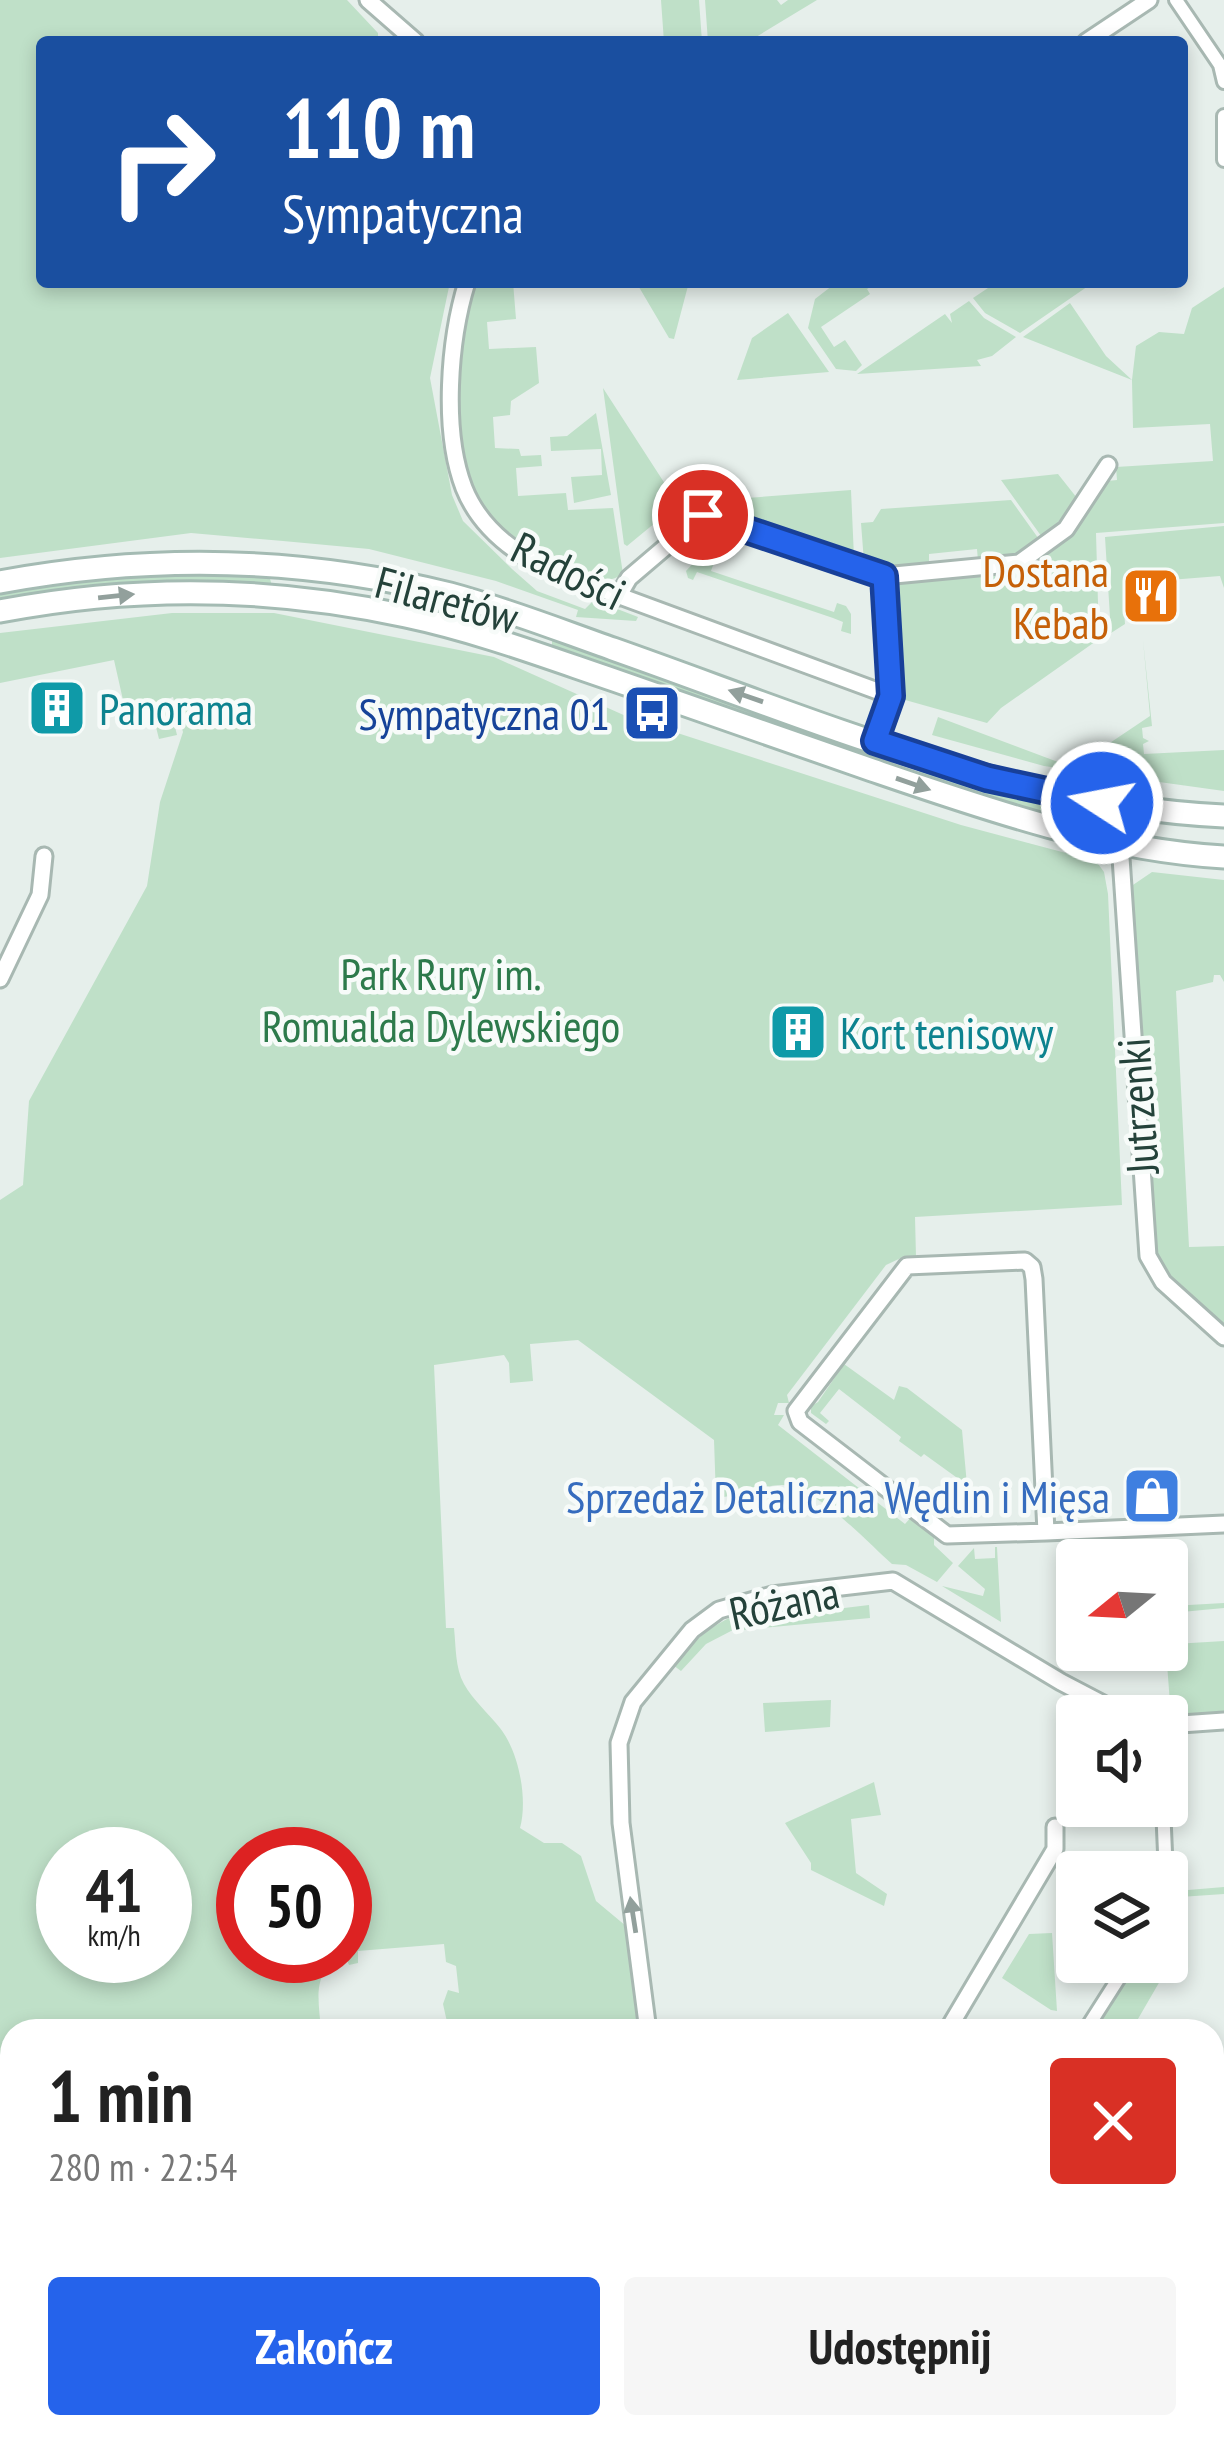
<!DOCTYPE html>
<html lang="pl">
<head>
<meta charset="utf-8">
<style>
  :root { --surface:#fff; --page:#f6f6f6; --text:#222; --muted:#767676; --accent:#2563eb }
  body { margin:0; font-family:"PT Sans Narrow",sans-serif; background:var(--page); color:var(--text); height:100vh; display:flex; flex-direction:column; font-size:45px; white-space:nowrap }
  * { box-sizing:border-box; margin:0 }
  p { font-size:39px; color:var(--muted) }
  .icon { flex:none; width:66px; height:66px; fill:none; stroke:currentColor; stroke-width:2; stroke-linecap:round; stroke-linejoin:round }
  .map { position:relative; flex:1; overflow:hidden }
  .details { position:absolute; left:0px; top:2019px; width:1224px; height:420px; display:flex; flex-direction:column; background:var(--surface); border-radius:36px 36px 0 0; box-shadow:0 6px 18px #0003 }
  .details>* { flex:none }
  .guide { position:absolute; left:36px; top:36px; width:1152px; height:252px; border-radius:12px; box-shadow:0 6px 18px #0003; background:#1a4fa0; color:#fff; overflow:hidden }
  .needle { width:78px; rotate:252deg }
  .tools { position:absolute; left:1056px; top:1539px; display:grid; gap:24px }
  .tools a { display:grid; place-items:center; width:132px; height:132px; border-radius:12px; background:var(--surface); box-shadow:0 6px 18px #0003; font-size:60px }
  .speed { position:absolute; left:36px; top:1827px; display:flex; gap:24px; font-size:60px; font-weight:700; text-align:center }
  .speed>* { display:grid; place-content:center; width:156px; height:156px; border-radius:50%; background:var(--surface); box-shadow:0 6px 18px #0003; line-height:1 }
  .speed small { font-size:30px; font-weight:400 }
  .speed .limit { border:18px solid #d22; background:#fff; color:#111 }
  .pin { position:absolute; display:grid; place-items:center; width:102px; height:102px; color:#fff; margin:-51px; border:6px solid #fff; border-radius:50%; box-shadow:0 3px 12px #0007 }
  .me { position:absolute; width:132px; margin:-66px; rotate:281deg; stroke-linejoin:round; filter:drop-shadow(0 0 9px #0008) }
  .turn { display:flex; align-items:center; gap:42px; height:252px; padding:0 48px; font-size:54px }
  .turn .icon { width:156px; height:156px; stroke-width:2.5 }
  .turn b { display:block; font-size:84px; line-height:102px }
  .round { display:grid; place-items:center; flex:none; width:126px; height:126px; border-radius:12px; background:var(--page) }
  .headline { display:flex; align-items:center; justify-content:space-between; height:204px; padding:0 48px }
  h1 { font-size:72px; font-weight:600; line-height:90px }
  .primary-button { display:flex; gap:24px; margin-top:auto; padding:24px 48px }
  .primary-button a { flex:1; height:138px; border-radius:12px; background:var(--accent); color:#fff; font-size:48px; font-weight:600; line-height:138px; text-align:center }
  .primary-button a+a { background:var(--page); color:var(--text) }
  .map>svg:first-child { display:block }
</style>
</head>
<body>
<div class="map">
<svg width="1224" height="2439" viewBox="0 0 1224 2439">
  <rect width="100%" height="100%" fill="#e6efeb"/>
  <path fill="#bfe0c8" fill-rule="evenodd" d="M0 0H347L378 33V42H42V282H450L430 378 452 495 463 521 512 569 537 591 585 609 594 600 638 617 636 621 576 617 578 610 496 581 369 549 283 541 191 533 0 558Z
    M661 0H699L702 42H664Z
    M705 0H777L781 5 788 0H817L756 37 758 42H708Z
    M475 282H513L516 319 487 322 489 349 536 347 539 383 511 401 510 415 493 417 495 448 519 449 521 456 541 455 542 466 516 468 518 496 566 493 568 510 613 508 623 574C599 589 578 575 555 564 527 550 501 533 484 507 446 448 453 345 475 282Z
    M636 282H689L674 339 669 338Z
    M837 282H878L867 289 870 294 821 327 834 347 845 340 862 365 856 371 836 369 808 328 815 299Z
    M997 282H1071L1075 287 1094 282 1020 333 985 313 973 298Z
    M1224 287V523L1096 533 1099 639 1001 708 987 723 891 696 884 576 1019 563 1058 538 1098 482 1117 480 1116 467 1213 461 1210 424 1133 428 1132 380 1023 337 1070 303 1106 356 1132 380 1136 346 1159 332 1184 334 1192 308Z
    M969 301 984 318 1016 337 992 356 977 360 981 366 857 374 945 314 952 323 950 314Z
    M788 313 829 372 737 380 752 338Z
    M603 388 678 504 627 546 624 544Z
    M596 413 611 495 574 503 571 477 602 475 601 449 551 451 550 437 567 436Z
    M1058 474 1077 498 1044 540 1001 480Z
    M851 490 854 557 719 512 734 499Z
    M1011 500 1041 542 1020 555 978 561 977 549 929 554V566L894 570 864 562 861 523 873 522 881 509Z
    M1224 526V588L1220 576 1144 582 1123 593 1125 624 1111 633 1105 537Z
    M698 558 715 560 711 571 834 612 837 603 846 606 851 614V634L841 631 843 622 833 618 697 572 693 580 688 578 686 571Z
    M210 570 269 575 272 586C180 580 92 591 0 602V592L123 574Z
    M172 613H274L494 657 628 717 961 825 1096 861 1104 872 1108 894 1122 1205 915 1217 916 1257H903L886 1265 787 1395 789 1403H778L774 1415H784L778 1425 905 1524 913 1515 934 1533V1545L953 1563 937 1582 906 1565 892 1564C866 1541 816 1486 782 1485 764 1485 739 1496 716 1498L714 1440 578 1340 530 1344 533 1381 510 1383 509 1363 504 1355 434 1365 446 1628H454C456 1646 455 1668 464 1684 473 1700 489 1714 500 1728 519 1752 528 1799 520 1828L544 1843H562L581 1856 596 1901 626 1926 638 2031H449L443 2004 448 1990 459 1993 456 1966 446 1962 444 1944 358 1951V1963L349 1965 345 1955V1854H243V1956H341C311 1974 319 2000 321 2031H12V2386H0V1200L23 1185 29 1101 147 886 160 802 183 732 173 697 168 699 177 735 159 739 150 703 99 716 98 707 123 700 114 660 0 683V633ZM63 1854H165V1956H63Z
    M519 625 862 746 855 748 807 732 766 724 552 650V639L521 629Z
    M1143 640 1152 726 1142 728 1143 738 1149 741 1143 744 1144 754 1224 750V791L1044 766 932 735 938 717 1058 762 1086 759 1150 716Z
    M921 766 1013 794 1123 815 1109 831 917 777Z
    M1152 872 1224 880V982L1220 975H1214L1213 982 1176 991 1189 1247 1224 1246V1327L1162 1270 1152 1241 1130 887Z
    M844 1364 894 1400 899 1386 907 1388 962 1430 967 1485 924 1454 921 1457 899 1441 901 1437 839 1389 820 1413 829 1421 826 1424 811 1413V1406L818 1402Z
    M1166 1540 1171 1606 1224 1603V1608L1171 1613 1174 1644 1224 1641V1712L1171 1717 1166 1650 1167 1560H1136L1135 1541Z
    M995 1547H997L1001 1622 942 1586 983 1596 985 1589 958 1566 974 1548 975 1559 995 1558Z
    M785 1603 795 1614 869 1605 870 1618 731 1631 706 1644 681 1671 673 1665C704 1626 736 1609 785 1603Z
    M831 1700 830 1727 765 1732 763 1703Z
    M874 1782 881 1815 851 1819 856 1873 887 1894 884 1906 811 1870V1863L785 1823Z
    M1224 1887V1894L1180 1897 1182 1943 1131 2031H1091L1134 1962H1167V1910L1176 1891Z
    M1052 1933 1057 2011 1051 2010 1002 1978 1029 1934Z
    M0 2394 12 2398V2427H96L97 2439H0Z"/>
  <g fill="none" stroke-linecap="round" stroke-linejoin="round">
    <defs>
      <path id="pedestrian" d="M1176 0 1220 65 1224 82
        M1224 116V160
        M1163 1806 1167 1899
        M1085 2031 1129 1962
        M803 2439 812 2427"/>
      <path id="minor" d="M368 0 416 42
        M1086 42 1149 0
        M467 282C449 340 442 431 464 488 480 528 515 554 552 571L891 696
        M618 597 629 578 703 515 884 576 1019 563 1066 529 1108 465
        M875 741 891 696 884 576
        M1120 843 1148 1256 1163 1282 1224 1337
        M0 979 40 895 44 856
        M1025 1261 1032 1267 1034 1279 1046 1532 947 1535 800 1422 796 1411 907 1266Z
        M1046 1532 1224 1524
        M1167 1725 1224 1721
        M648 2031 621 1823 619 1743 633 1702 692 1630 719 1610 772 1595 893 1581 1061 1682 1126 1716
        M947 2031 1055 1849V1827
        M396 2427 397 2439
        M986 2427 993 2439
        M693 2439V2427"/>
      <path id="secondary" d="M0 582C151 554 301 557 450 594 506 609 559 630 613 649 812 719 1011 806 1224 816
        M0 611C135 585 272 587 406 616 477 631 546 657 614 680 700 710 786 740 872 770 986 809 1103 850 1224 857"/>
    </defs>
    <use href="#pedestrian" stroke="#a8b8b2" stroke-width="18"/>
    <use href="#minor" stroke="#a8b8b2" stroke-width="21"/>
    <use href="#secondary" stroke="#a4bbb3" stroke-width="27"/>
    <use href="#pedestrian" stroke="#fff" stroke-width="12"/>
    <use href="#minor" stroke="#fff" stroke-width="15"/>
    <use href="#secondary" stroke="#fff" stroke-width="21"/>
  </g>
  <defs><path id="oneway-solid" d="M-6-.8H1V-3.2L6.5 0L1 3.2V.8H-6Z" transform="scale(3)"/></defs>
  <g fill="#92a09c">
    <use href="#oneway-solid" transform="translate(116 596) rotate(-6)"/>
    <use href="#oneway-solid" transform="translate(746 696) rotate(-161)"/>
    <use href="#oneway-solid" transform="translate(913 784) rotate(19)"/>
    <use href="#oneway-solid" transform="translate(633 1915) rotate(-99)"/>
  </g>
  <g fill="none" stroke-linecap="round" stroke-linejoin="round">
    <defs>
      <path id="route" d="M703 515 884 576 891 696 875 741 987 778 1102 803"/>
    </defs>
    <use href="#route" stroke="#184099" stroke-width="30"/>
    <use href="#route" stroke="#2563eb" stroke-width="21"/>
  </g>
  <defs>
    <symbol id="restaurant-square" viewBox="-11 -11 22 22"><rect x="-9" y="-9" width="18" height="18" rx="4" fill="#e8710a" stroke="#f7fbf9"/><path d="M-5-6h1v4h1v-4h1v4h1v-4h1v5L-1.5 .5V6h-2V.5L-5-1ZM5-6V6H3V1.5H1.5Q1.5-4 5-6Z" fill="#fff"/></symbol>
    <symbol id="building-square" viewBox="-11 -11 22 22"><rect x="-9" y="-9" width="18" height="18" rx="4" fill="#0f9aa8" stroke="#f7fbf9"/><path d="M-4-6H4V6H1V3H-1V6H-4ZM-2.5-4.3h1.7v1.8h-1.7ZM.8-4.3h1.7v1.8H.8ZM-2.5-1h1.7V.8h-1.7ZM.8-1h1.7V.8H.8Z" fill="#fff"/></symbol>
    <symbol id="bus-square" viewBox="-11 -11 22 22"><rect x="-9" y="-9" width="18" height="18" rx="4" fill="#1a4fb4" stroke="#f7fbf9"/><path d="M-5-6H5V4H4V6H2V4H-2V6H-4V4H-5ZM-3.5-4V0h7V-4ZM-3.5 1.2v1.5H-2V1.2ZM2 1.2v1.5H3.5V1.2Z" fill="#fff"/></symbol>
    <symbol id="shop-square" viewBox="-11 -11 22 22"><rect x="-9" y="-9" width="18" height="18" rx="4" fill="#3f7fe0" stroke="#f7fbf9"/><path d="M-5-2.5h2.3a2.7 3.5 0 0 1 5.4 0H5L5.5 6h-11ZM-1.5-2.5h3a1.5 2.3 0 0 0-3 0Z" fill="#fff"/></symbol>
  </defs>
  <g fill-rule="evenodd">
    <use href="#restaurant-square" x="1118" y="563" width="66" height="66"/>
    <use href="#building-square" x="24" y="675" width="66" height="66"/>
    <use href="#bus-square" x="619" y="680" width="66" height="66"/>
    <use href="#building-square" x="765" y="999" width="66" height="66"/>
    <use href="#shop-square" x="1119" y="1463" width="66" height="66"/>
  </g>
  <g text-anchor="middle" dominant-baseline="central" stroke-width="9" stroke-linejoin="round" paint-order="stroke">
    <g font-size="45" fill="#24423a" stroke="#f7fbf9">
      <text transform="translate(569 570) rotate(26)">Radości</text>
      <text transform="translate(447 599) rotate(15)">Filaretów</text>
      <text transform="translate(1137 1106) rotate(-94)">Jutrzenki</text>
      <text transform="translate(784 1602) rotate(-12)">Różana</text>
    </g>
    <g font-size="45" fill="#c56008" stroke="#f7fbf9" text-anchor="end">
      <text x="1109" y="570">Dostana<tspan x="1109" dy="52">Kebab</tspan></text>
    </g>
    <g font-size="45" fill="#0d838f" stroke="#f7fbf9" text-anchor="start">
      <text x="99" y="708">Panorama</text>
      <text x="840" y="1032">Kort tenisowy</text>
    </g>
    <g font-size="45" fill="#164399" stroke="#f7fbf9" text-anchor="end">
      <text x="610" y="713">Sympatyczna 01</text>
    </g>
    <g font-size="45" fill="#2d7a4b" stroke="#f7fbf9">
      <text x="441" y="973">Park Rury im.<tspan x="441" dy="52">Romualda Dylewskiego</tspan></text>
    </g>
    <g font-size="45" fill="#366cbe" stroke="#f7fbf9" text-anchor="end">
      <text x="1110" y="1496">Sprzedaż Detaliczna Wędlin i Mięsa</text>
    </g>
  </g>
</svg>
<div class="tools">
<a><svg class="needle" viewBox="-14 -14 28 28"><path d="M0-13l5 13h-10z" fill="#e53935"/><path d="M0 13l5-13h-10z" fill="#767676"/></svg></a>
<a><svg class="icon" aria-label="sound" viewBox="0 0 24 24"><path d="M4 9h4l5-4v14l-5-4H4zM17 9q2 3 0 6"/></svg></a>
<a><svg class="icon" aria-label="layers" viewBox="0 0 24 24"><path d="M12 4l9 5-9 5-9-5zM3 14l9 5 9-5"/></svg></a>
</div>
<div class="speed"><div>41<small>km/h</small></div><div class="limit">50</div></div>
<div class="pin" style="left:703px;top:515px;background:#d93025"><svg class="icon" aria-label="arrive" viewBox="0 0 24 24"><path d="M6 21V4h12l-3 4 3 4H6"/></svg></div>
<svg class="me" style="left:1102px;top:803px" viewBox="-20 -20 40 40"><circle r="17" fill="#2563eb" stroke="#fff" stroke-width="3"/><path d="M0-11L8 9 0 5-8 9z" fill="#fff"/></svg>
<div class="guide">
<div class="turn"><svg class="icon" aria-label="right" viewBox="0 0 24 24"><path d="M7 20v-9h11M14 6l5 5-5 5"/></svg><div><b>110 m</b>Sympatyczna</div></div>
</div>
<section class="details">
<div class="headline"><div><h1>1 min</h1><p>280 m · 22:54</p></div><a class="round" style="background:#d93025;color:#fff"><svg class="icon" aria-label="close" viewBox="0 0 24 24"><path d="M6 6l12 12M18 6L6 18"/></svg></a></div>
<div class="primary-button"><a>Zakończ</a><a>Udostępnij</a></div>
</section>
</div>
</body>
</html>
